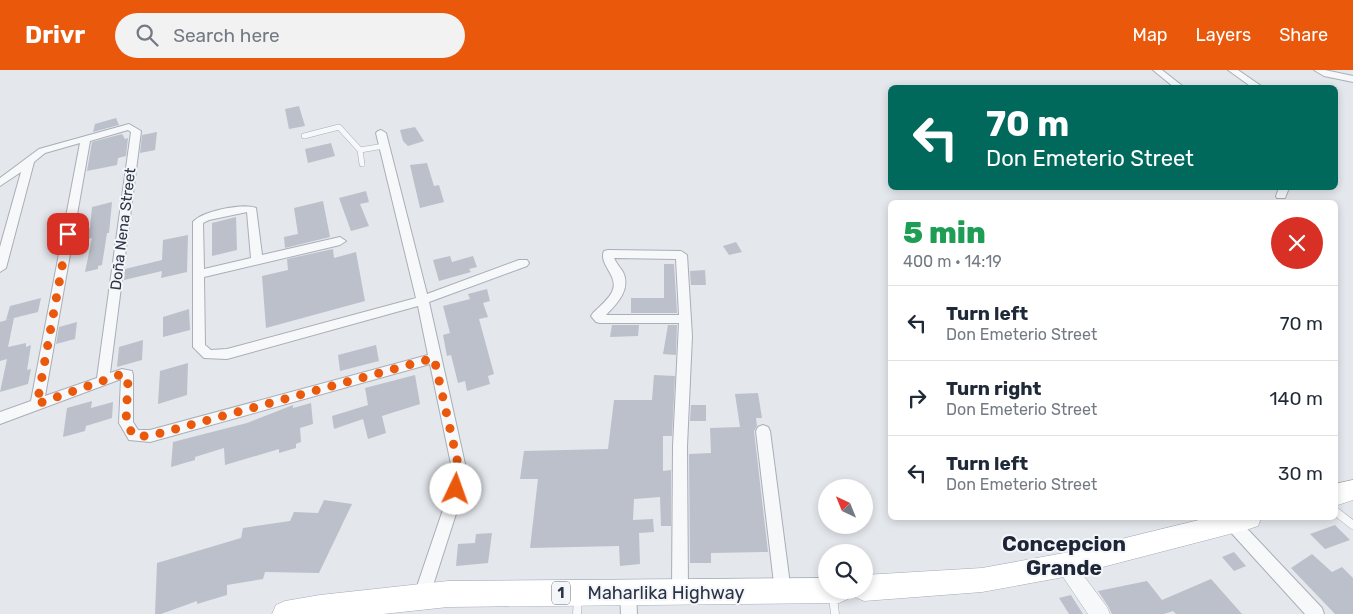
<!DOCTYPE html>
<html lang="en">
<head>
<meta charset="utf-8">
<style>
  :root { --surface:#fff; --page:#f2f2f3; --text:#1f2937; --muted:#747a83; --line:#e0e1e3; --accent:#ea580c }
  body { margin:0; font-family:Rubik,sans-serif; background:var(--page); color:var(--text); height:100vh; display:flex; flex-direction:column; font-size:19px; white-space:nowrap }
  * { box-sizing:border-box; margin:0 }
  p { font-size:16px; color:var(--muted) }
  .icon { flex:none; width:28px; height:28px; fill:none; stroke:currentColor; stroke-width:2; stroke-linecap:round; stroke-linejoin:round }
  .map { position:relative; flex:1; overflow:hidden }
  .panel { position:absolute; left:888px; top:130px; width:450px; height:320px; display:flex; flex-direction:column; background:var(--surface); border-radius:8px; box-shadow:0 2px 8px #0003 }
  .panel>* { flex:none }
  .guide { position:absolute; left:888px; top:15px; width:450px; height:105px; border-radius:8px; box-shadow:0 2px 8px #0003; background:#00695c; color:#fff; overflow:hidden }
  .needle { width:32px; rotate:317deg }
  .controls { position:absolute; left:818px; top:409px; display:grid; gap:10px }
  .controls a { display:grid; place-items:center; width:55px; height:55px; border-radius:50%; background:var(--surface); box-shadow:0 2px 8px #0003; font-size:25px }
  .pin { position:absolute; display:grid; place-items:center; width:42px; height:42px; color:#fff; margin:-21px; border-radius:10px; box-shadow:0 2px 8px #0006 }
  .me { position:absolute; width:55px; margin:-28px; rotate:3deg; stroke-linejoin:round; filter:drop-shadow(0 0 4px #0008) }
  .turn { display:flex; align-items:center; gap:18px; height:105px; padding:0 15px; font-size:22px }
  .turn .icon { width:65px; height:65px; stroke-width:2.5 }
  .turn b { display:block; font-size:35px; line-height:42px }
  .round { display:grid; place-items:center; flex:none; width:52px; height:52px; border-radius:26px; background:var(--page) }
  .summary { display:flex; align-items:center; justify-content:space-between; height:85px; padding:0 15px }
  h1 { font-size:30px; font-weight:800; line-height:38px; color:#1e9e55 }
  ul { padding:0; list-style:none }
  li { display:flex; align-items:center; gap:15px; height:75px; padding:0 15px; border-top:1px solid var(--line) }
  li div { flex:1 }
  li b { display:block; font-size:19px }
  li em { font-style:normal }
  header { display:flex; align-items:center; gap:30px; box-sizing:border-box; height:70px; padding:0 25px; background:var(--accent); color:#fff }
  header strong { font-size:24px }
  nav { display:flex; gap:28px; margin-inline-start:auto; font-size:18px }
  .search { width:350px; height:45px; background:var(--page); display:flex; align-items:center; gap:12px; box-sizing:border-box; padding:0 18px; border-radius:28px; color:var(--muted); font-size:19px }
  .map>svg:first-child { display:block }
</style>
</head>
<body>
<header>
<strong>Drivr</strong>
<div class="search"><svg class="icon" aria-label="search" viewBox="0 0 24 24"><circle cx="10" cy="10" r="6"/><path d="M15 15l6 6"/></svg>Search here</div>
<nav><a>Map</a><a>Layers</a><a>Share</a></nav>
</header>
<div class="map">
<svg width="1353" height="544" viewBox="0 0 1353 544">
  <rect width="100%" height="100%" fill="#e4e7ec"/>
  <path fill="#bbc0ca" d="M299 36 305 56 289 59 285 39Z
    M116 48 119 55 93 62 95 54Z
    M415 57 424 71 408 76 403 71 400 60Z
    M157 62 155 80 140 83 142 65Z
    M122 64 125 69 128 68 126 86 118 88 117 95 87 101 92 72Z
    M331 73 335 86 308 93 305 79Z
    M427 93 434 116 439 115 444 132 420 138 410 95Z
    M366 121 369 132 360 134 369 156 351 161 339 128Z
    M323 131 330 167 285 178 284 167 298 164 294 138Z
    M112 132 109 163H107L102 195 98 196V199L85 202 92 168 74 172 76 161 90 158 92 137Z
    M236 147 237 180 212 186V153Z
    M188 165 187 202 161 208 162 201 124 210 125 199 162 190 163 170Z
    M736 172 742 182 729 185 723 176Z
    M333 179 334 188 356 182 365 231 266 258 262 206 288 200 287 189Z
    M450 186 452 192 473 186 477 197 469 199 471 202 439 211 433 190Z
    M664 194H674L677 243H631V228H664Z
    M705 200 706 215H691L690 201Z
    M487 219 490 231 483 233 488 247 479 249 494 304 488 306 490 314 467 321 465 311 458 313 451 285 447 286 443 265 450 263 443 236 470 229 468 224Z
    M41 228 38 242 6 250 10 236Z
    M189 239 190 260 163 267V247Z
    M14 248 8 277 26 273V277L31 275 27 300 31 299 28 314 0 322 7 289 0 291V252Z
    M77 252 75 269 56 274 59 257Z
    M612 255H639L638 266 610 267Z
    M668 255H677L676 285 663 284Z
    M143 270 142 290 117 297 119 277Z
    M376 275 379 291 340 301 338 285Z
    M188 293 187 325 158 334 160 301Z
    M415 305 420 334 382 346 386 363 368 369 363 349 334 359 332 346 368 335 365 318Z
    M654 305 675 306 672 366H663V401L671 400V456H661L660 427 634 429 633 450 653 449 654 462 639 463 640 494 620 496 619 476 530 478 538 409H520L524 381 608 379 614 330H652Z
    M758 323 762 348H756L757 356 754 361 768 482 711 483V493H690L689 384 711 383 710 358 740 357 735 324Z
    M92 331 91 338 113 332 112 348 86 356 85 361 63 367 67 338Z
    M311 333 313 354 300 358 301 372 296 374V378L279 383V379L225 395 224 378 195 387V390L171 397 173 372 247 353 293 335V338Z
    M691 335H706V351H690Z
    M324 430 352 434 319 503 265 502 263 509 227 515V525L197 534V531L161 544H155L157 493 241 468 243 458 290 451 294 442 318 443Z
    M1335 455 1350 470 1325 479 1310 464Z
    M492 463 488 493 456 496 458 474 475 473 476 464Z
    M1234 482 1246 496 1234 501 1222 487Z
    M1312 484 1332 502 1342 497 1353 508V544H1335L1291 498Z
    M1211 509 1242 544H1176L1173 541 1164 544H1112L1108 536 1098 521 1147 511 1162 530Z
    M1071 525 1074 530 1083 544H1069L1059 528Z"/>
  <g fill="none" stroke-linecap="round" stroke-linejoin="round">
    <defs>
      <path id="service-far1" d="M304 66 339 57 360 80 362 94
        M360 80 384 76"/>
      <path id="service" d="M1335 441 1353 455
        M833 527 835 544
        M577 544 578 529"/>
      <path id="minor" d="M1153 0H1162L1185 18H1175Z
        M1228 0H1238L1264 18H1253Z
        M1314 0H1325L1353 6V12L1324 6Z
        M129 54 141 61 110 303 122 299 132 301 133 305V352L138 360H150L428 285 418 236 227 289 204 288 193 277V152C202 141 243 133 256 138L262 185 340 167 346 171 340 175 204 207 205 275 211 280 227 279 416 228 376 63 378 61 381 60 386 63 427 224 519 190H527L529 193 527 196 429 232 465 394 464 419 428 531 422 533 416 531 414 525 450 419 451 394 430 294 150 372 129 370 119 353 121 309 0 354V342L31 331 80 73 45 83 34 92 6 198 0 202V177L21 102 0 116V108L39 79ZM128 60 131 62 97 308 45 326 90 71ZM247 142 251 188 204 199 203 153 209 150Z
        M1279 118H1289L1285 128H1277L1276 126Z
        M608 180 681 181 687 185 692 266 687 376 688 522 686 528 680 530 674 528 672 522 673 376 679 253H600L596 252 591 246 593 243C599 237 608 230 612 222 620 206 598 195 604 181ZM614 188 676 189 679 245H606C618 233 631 219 623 202 620 197 616 193 614 188Z
        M763 355 768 357 770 361 791 522 789 528 783 530 777 528 775 522 756 361 758 357Z
        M1225 448H1237L1322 538 1324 544H1305L1226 457 1223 452Z
        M628 514 634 516 636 522 637 544H621L620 522 622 516Z"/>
      <path id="tertiary" d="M1064 486 1071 489 1107 537 1110 544H1088L1055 495 1057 489Z"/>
      <path id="primary" d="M1353 410V430L1335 436V414Z
        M1207 448H1261L1258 456 1249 459 1064 507 982 522 864 531 855 527 852 520H864V505L982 498 1064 483Z
        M826 508V520H852L848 529 839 533 448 537 383 544H272L276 535 285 531 320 525 448 511Z"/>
    </defs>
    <use href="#service-far1" stroke="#a9aeb7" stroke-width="6"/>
    <use href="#service" stroke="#a9aeb7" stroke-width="9"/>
    <use href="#minor" stroke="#a9aeb7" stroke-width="2"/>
    <use href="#tertiary" stroke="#a9aeb7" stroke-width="1"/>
    <use href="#primary" stroke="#a3abb8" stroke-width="1"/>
    <use href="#service-far1" stroke="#f7f8fa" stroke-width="5"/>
    <use href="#service" stroke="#f7f8fa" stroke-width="8"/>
    <use href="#minor" fill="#f7f8fa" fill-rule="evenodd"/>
    <use href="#tertiary" fill="#f7f8fa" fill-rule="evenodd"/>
    <use href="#primary" fill="#fff" fill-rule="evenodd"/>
  </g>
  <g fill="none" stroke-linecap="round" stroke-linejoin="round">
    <path stroke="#ea580c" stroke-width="9" stroke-dasharray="0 16.2" d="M68 164 37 334 122 304 128 309 126 353 134 366H150L434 288 458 394 456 419"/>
  </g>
  <g text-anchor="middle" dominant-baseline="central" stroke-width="4" stroke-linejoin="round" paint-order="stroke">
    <rect fill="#f4f6f9" stroke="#676e7b" stroke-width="1" x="552" y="511.5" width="18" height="23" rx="4"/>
    <g font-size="14" font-weight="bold" fill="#2b3445">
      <text x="561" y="523">1</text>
    </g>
    <g font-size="15" fill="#2b3445" stroke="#f4f6f9">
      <text transform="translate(123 159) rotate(-83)">Doña Nena Street</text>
    </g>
    <g font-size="18" fill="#2b3445" stroke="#f4f6f9">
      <text x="666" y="523">Maharlika Highway</text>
    </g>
    <g font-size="21" font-weight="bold" fill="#1d2536" stroke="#f4f6f9">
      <text x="1064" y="473">Concepcion<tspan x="1064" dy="24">Grande</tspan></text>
    </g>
  </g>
</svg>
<div class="controls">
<a><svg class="needle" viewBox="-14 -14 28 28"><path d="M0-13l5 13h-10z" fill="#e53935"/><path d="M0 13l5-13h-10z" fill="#747a83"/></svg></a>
<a><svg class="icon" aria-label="search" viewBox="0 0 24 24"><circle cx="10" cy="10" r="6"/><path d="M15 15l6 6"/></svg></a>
</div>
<div class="pin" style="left:68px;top:164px;background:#d93025"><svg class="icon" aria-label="arrive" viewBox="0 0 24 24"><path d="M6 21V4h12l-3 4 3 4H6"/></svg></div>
<svg class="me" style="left:456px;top:419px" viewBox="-20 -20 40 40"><circle r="19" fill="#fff"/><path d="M0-13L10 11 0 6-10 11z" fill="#ea580c"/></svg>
<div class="guide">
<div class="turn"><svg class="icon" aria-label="left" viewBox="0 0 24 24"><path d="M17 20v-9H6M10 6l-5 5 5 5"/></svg><div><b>70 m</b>Don Emeterio Street</div></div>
</div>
<section class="panel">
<div class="summary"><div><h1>5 min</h1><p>400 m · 14:19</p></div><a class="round" style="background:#d93025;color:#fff"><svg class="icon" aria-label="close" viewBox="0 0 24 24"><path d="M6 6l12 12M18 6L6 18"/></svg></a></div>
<ul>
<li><svg class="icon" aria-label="left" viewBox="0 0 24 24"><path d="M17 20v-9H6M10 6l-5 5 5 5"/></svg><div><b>Turn left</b><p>Don Emeterio Street</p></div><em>70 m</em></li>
<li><svg class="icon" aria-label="right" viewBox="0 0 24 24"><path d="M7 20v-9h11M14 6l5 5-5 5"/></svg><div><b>Turn right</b><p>Don Emeterio Street</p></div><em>140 m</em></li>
<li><svg class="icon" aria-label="left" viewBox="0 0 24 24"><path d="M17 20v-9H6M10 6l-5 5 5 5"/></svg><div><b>Turn left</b><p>Don Emeterio Street</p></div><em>30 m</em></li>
</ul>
</section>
</div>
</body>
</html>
